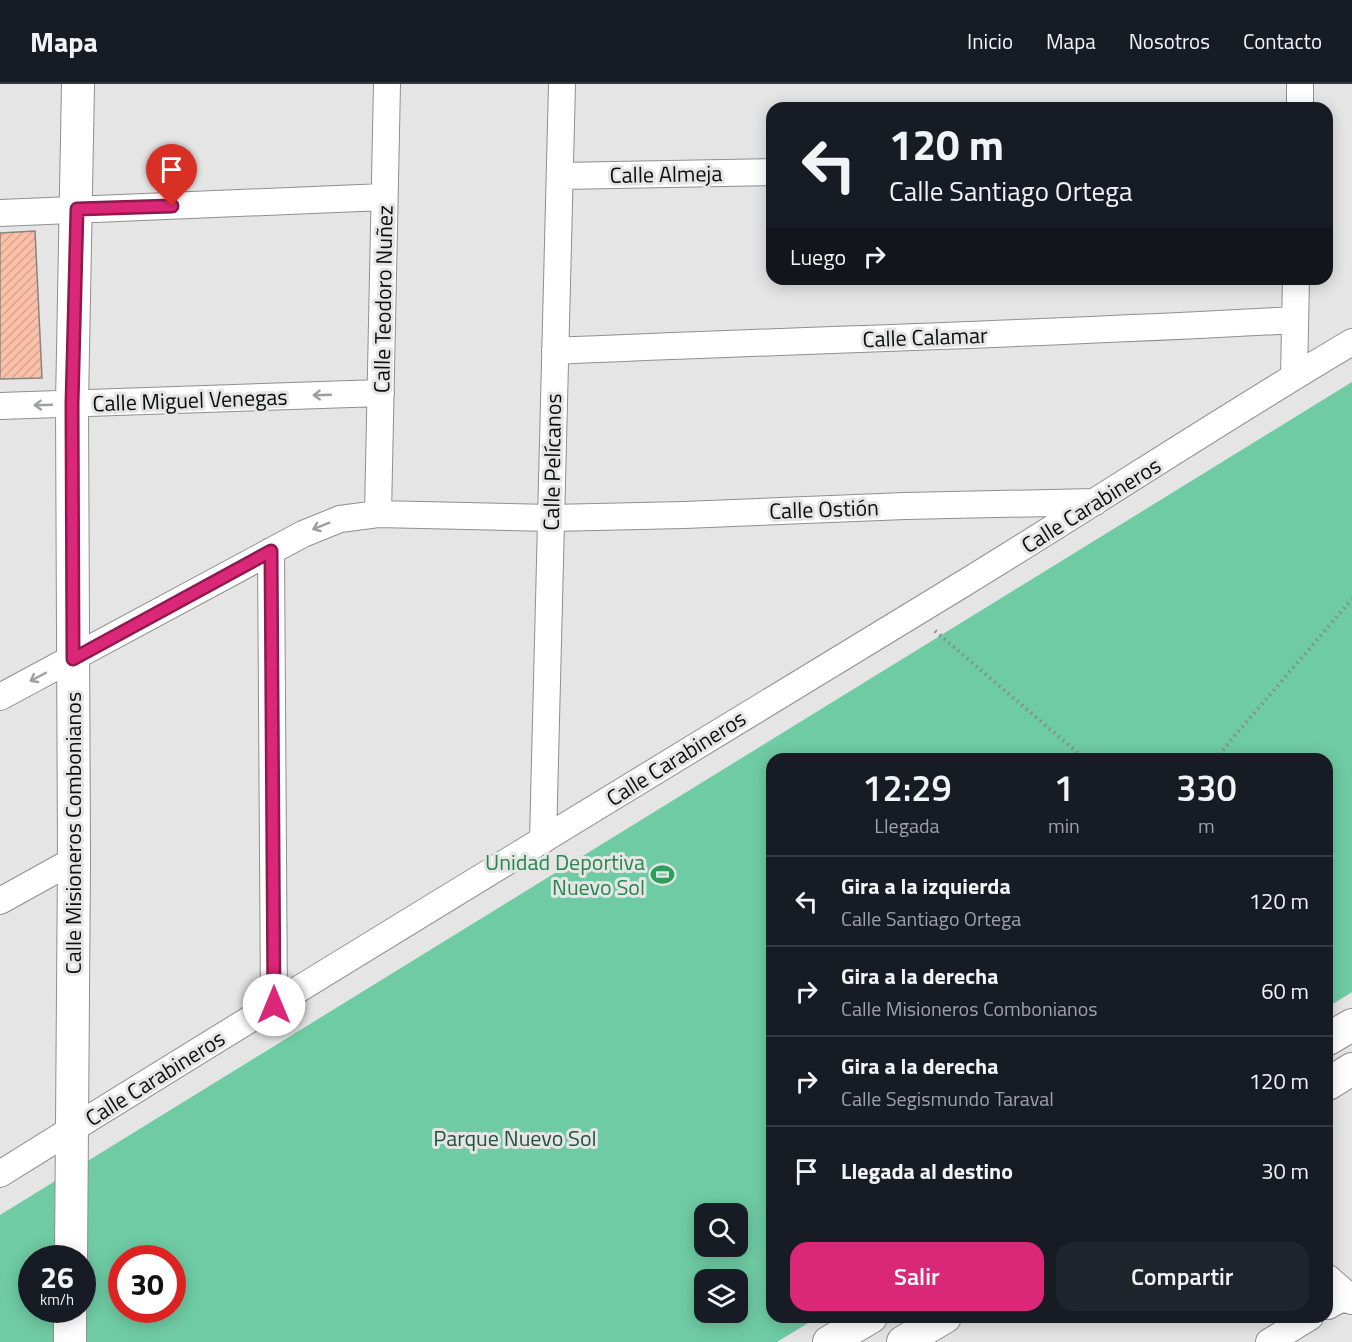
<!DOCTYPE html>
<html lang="es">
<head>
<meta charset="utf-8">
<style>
  :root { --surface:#171b24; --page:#20242c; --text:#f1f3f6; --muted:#9ea1a6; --line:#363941; --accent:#db2777 }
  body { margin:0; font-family:"Titillium Web",sans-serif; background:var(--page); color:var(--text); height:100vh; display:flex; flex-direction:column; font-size:22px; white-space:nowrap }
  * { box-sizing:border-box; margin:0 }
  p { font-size:20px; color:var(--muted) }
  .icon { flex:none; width:33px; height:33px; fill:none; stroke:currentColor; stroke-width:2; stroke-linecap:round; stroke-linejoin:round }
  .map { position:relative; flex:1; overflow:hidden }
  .drawer { position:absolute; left:766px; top:669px; width:567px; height:570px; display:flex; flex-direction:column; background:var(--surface); border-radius:18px; box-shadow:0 3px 15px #0003 }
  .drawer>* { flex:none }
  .hud { position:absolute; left:766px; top:18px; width:567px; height:183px; border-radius:18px; box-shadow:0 3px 15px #0003; background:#171b24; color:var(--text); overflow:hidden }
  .controls { position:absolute; left:694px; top:1119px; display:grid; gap:12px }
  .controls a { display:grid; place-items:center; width:54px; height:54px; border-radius:12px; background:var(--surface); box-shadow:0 3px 15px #0003; font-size:30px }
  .speed { position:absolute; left:18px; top:1161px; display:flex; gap:12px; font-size:30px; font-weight:700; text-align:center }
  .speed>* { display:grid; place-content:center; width:78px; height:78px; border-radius:50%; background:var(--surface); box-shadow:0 3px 15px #0003; line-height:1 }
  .speed small { font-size:15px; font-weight:400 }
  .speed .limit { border:9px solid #d22; background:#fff; color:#111 }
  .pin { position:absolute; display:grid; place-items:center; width:51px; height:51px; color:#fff; margin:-62px -26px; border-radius:50% 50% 50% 0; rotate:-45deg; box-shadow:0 0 6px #0007 }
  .pin .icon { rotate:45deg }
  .me { position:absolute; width:66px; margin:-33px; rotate:0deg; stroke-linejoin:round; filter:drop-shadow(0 0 4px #0008) }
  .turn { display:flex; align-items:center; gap:21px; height:126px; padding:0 24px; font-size:27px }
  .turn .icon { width:78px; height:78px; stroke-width:2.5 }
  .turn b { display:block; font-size:42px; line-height:51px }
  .then { display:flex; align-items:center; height:57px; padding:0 24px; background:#0003; gap:12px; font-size:22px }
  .eta { display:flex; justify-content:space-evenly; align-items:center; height:102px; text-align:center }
  .eta b { font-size:36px; font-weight:600; line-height:42px }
  .cta { display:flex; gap:12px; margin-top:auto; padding:12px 24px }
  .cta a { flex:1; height:69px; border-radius:18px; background:var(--accent); color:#fff; font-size:24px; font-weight:600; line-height:69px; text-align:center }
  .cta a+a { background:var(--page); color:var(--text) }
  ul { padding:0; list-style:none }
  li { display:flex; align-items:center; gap:18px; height:90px; padding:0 24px; border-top:2px solid var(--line) }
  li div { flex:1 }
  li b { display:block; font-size:22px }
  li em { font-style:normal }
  header { display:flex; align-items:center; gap:36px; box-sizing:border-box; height:84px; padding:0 30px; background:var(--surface); border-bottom:2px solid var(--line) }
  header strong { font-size:28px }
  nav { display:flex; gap:33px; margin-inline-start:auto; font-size:21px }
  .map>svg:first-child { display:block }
</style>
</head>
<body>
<header>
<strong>Mapa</strong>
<nav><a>Inicio</a><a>Mapa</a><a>Nosotros</a><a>Contacto</a></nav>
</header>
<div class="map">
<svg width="1352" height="1258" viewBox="0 0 1352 1258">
  <defs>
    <pattern id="building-hatch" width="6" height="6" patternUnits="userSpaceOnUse" patternTransform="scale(1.5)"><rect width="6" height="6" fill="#fcc0a8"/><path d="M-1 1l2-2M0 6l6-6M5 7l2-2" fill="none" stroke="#d7a48f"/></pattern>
  </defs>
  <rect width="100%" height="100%" fill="#e5e5e6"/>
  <path fill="#6fcba4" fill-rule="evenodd" d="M1352 298V908L1328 923V675H772V1233H818L777 1258H0V1131ZM705 1130H738V1162H705ZM32 1174H82V1226H32ZM122 1174H172V1226H122ZM705 1196H738V1228H705Z"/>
  <path fill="url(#building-hatch)" stroke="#868584" stroke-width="1.5" d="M35 147 42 294 0 295V149Z"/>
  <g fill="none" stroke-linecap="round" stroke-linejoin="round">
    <defs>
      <path id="minor" d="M1300 24V0
        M560 92 772 88
        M0 129 384 113
        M555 267C802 256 1049 250 1295 236
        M1294 292 1296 195
        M0 322 381 309
        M378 430 387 0
        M271 467 274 921
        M0 613 303 450 340 435 378 430 551 434 684 431 905 422 1095 418
        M543 756 562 0
        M0 817 74 776
        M0 1090C320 890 643 695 966 498 1095 419 1222 335 1352 258
        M1328 1194 1352 1215
        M1328 1222 1342 1214 1352 1217
        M1269 1258 1310 1233"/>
      <path id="tertiary" d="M1328 955 1352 941
        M1328 1000 1352 985
        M71 1174 74 776 72 320 78 0
        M70 1258V1226
        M829 1258 871 1233
        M903 1258 945 1233"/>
    </defs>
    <use href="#minor" stroke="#8f8f90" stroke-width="28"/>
    <use href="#tertiary" stroke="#8f8f90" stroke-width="34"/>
    <path stroke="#878888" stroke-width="4" stroke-dasharray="1.5 4.5" stroke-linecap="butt" d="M935 547 1085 675
      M1215 675 1352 515"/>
    <use href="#minor" stroke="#fff" stroke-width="26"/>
    <use href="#tertiary" stroke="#fff" stroke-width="32"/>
  </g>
  <defs><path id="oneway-shaft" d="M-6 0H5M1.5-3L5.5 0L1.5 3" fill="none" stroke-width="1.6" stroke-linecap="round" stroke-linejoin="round" transform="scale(1.5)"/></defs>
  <g stroke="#9e9f9f">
    <use href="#oneway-shaft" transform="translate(322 311) rotate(178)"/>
    <use href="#oneway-shaft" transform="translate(43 321) rotate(178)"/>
    <use href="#oneway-shaft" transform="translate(321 442) rotate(158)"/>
    <use href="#oneway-shaft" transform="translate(38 593) rotate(152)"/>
  </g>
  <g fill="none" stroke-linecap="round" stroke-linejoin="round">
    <defs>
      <path id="route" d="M172 122 77 125 72 320 73 575 271 467 274 921"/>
    </defs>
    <use href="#route" stroke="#8e194d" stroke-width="15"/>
    <use href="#route" stroke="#db2777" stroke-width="10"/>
  </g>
  <defs>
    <symbol id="stadium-bare" viewBox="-9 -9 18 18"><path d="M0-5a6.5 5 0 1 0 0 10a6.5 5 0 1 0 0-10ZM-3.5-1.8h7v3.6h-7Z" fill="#2e9e5b" stroke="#e5e5e6" stroke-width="2.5" paint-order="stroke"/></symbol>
  </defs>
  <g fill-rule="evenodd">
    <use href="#stadium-bare" x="646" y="774" width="33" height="33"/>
  </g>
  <g text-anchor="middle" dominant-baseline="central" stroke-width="6" stroke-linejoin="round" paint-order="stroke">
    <g font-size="22" fill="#0d0e0e" stroke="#e5e5e6">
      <text transform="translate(666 90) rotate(-1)">Calle Almeja</text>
      <text transform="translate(383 215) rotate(-89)">Calle Teodoro Nuñez</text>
      <text transform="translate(925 253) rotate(-2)">Calle Calamar</text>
      <text transform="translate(190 316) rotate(-2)">Calle Miguel Venegas</text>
      <text transform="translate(552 378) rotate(-89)">Calle Pelícanos</text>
      <text transform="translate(1091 421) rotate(-32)">Calle Carabineros</text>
      <text transform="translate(824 425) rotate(-2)">Calle Ostión</text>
      <text transform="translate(676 674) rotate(-32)">Calle Carabineros</text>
      <text transform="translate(73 749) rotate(-90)">Calle Misioneros Combonianos</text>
      <text transform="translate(155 994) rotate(-32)">Calle Carabineros</text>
    </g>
    <g font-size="22" fill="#27864d" stroke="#e5e5e6" text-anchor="end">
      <text x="645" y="778">Unidad Deportiva<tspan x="645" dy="25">Nuevo Sol</tspan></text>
    </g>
    <g font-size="22" fill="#235340" stroke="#e5e5e6">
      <text x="515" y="1054">Parque Nuevo Sol</text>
    </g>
  </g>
</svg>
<div class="controls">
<a><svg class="icon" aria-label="search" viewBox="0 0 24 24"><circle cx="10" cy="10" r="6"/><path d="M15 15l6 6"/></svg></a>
<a><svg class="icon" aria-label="layers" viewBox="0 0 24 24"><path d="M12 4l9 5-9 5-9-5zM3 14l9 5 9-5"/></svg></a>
</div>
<div class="speed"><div>26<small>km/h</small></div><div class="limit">30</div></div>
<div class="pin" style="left:172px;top:122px;background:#d93025"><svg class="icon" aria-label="arrive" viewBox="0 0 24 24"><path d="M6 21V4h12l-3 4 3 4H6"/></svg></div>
<svg class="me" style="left:274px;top:921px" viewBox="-20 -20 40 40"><circle r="19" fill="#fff"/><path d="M0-13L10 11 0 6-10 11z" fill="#db2777"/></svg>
<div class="hud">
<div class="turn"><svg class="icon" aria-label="left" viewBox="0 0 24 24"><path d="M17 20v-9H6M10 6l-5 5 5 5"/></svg><div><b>120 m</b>Calle Santiago Ortega</div></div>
<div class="then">Luego<svg class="icon" aria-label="right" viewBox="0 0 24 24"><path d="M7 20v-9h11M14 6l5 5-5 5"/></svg></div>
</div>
<section class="drawer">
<div class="eta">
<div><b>12:29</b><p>Llegada</p></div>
<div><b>1</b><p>min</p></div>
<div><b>330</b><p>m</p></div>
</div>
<ul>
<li><svg class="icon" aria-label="left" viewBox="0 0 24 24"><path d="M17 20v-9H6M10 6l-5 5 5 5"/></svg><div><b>Gira a la izquierda</b><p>Calle Santiago Ortega</p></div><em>120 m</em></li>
<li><svg class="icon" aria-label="right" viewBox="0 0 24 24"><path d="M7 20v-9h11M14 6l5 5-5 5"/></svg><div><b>Gira a la derecha</b><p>Calle Misioneros Combonianos</p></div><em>60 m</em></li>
<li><svg class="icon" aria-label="right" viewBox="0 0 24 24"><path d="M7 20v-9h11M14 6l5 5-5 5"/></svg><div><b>Gira a la derecha</b><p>Calle Segismundo Taraval</p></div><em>120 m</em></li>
<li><svg class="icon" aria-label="arrive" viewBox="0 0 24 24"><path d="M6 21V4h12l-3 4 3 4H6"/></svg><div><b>Llegada al destino</b></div><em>30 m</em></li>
</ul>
<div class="cta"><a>Salir</a><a>Compartir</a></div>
</section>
</div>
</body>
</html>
